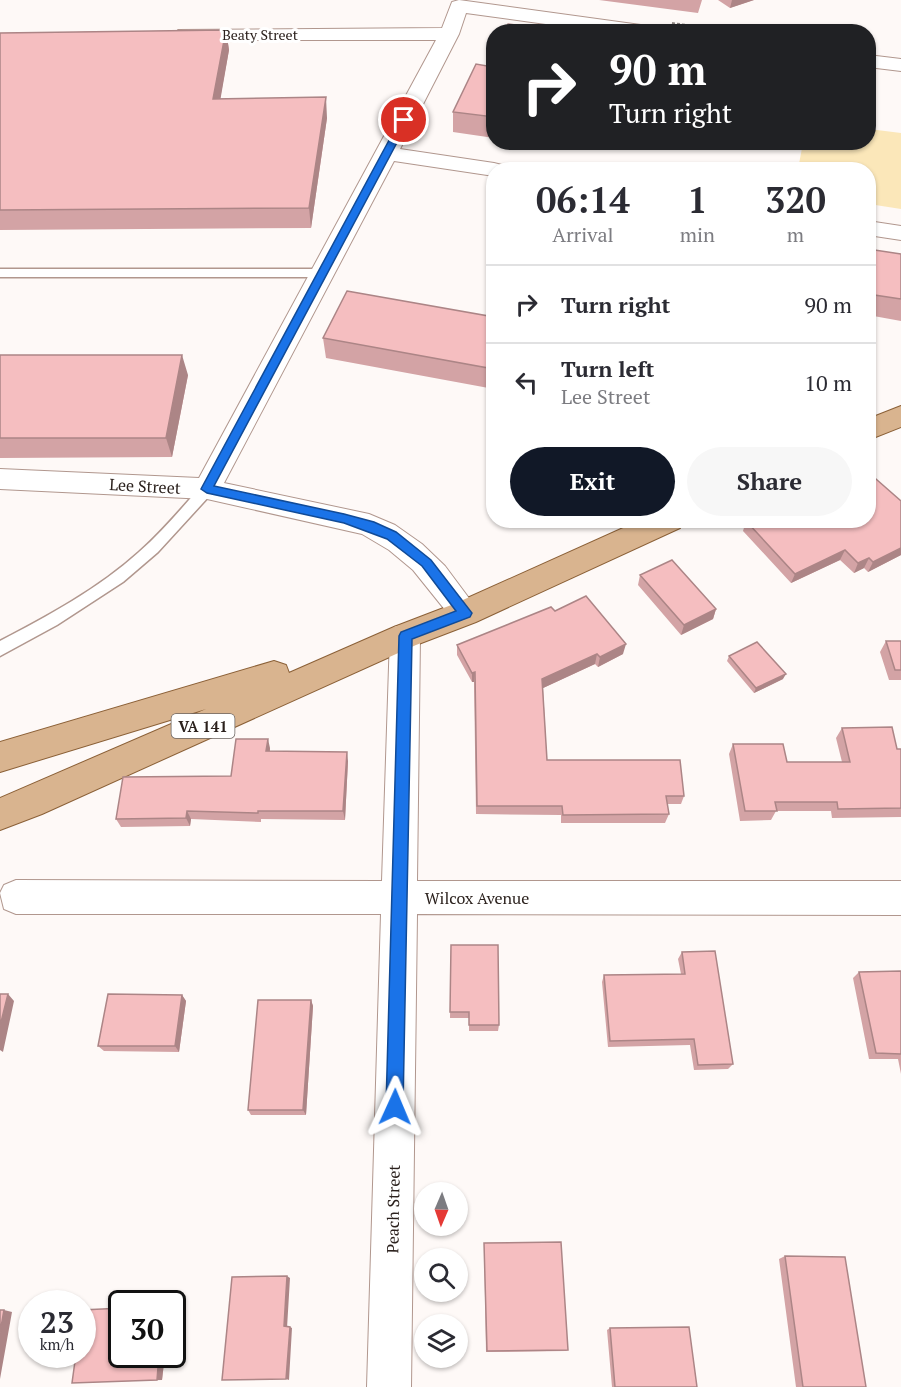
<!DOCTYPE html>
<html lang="en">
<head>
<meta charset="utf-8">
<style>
  :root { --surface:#fff; --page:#f7f7f7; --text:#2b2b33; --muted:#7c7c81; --line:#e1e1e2; --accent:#111827 }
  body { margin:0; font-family:"PT Serif",serif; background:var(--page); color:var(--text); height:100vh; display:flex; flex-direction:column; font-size:22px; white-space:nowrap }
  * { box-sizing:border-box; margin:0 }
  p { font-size:20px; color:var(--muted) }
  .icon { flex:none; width:33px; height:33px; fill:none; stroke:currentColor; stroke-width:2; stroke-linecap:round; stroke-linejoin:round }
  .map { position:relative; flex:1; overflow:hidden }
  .details { position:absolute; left:486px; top:162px; width:390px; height:366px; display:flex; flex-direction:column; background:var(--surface); border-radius:24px; box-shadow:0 2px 4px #0004 }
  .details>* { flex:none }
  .hud { position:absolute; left:486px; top:24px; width:390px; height:126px; border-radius:24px; box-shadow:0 2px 4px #0004; background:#202124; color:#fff; overflow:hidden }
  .needle { width:39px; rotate:182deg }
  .tools { position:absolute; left:414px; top:1182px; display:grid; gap:12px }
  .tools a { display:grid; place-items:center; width:54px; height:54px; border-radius:50%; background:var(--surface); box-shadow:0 2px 4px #0004; font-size:30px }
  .speed { position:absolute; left:18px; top:1290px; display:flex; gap:12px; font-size:30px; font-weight:700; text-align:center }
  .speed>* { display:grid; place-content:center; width:78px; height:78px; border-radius:50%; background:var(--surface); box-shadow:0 2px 4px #0004; line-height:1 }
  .speed small { font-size:15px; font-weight:400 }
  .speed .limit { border:3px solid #111; border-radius:9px; background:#fff; color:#111 }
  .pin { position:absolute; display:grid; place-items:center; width:51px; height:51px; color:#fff; margin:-26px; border:3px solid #fff; border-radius:50%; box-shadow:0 2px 6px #0007 }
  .me { position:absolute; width:66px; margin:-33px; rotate:1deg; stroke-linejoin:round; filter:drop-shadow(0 0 4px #0008) }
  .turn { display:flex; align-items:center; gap:21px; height:126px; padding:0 24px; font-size:27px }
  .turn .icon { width:78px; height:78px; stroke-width:2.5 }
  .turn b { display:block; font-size:42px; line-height:51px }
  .eta { display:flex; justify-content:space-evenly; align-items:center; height:102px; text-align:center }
  .eta b { font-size:36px; font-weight:800; line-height:42px }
  .primary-button { display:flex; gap:12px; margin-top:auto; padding:12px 24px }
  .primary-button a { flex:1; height:69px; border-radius:36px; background:var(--accent); color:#fff; font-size:24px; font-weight:800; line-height:69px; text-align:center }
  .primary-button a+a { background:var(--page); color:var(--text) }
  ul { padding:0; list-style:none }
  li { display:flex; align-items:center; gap:18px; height:78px; padding:0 24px; border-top:2px solid var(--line) }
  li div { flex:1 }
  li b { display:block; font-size:22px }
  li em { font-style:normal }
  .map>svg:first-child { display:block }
</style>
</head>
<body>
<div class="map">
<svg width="901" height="1387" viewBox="0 0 901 1387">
  <rect width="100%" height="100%" fill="#fef9f7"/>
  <path fill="#fbe7b9" d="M869 129 901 133V209L869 204 868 170 798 169 803 143 868 142Z"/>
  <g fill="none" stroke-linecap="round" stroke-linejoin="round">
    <defs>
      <path id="lane" d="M0 269H323L329 273 323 277H0Z
        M207 484 212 485 214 489 212 493 158 552 123 582 57 625 0 656V641C48 616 98 589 139 552 162 532 182 508 202 485Z"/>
      <path id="street" d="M459 0 648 26 655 28 657 32H603L466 13 459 34 400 149 494 163 502 165 505 170H494V176L394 161 224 483 369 514 395 525 422 544 445 566 480 613 476 621 465 625 454 621 413 570 389 550 362 534 207 499 0 489V469L199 478 436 40H185L178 38 175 34 178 30 442 28 452 2Z
        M868 55 901 59V71L868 67Z
        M868 221 901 226V240L868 235Z
        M405 624 416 627 420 636 417 881H901V915L417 914 411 1387H367L381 914H16L4 909 0 893 4 885 16 880 382 881 390 636 394 627Z"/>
      <path id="primary" d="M901 406V427L868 440V419Z
        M641 520H685L680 528 476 622 416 645 42 814 0 830V798L206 709 0 772V742L274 661 286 665 289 673 394 627 454 604Z"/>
    </defs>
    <use href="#lane" stroke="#b1978e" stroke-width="3"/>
    <use href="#street" stroke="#b1978e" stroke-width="2"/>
    <use href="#primary" stroke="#8b6037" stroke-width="2"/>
    <path stroke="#8e8683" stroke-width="2" stroke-dasharray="3 2" stroke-linecap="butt" d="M672 23 736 32"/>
    <use href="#lane" fill="#fff" fill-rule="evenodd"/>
    <use href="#street" fill="#fff" fill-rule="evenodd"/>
    <use href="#primary" fill="#d9b48f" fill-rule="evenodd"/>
  </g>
  <path fill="#d3a3a5" d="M599 0H702L698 13Z
    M718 0H754L730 8Z
    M226 30 229 50 220 99 327 118 311 228 0 230V33Z
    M494 53V138L453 132V112L487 66Z
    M868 249 901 254V321L868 315Z
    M494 317V389L326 358 323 338Z
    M0 355 188 375 172 457 0 458Z
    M746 521 901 555 868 572 864 568 854 573 840 560 791 583 743 531Z
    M640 575 716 609 713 619 681 635 638 585Z
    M555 611 623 654 598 667 595 664 543 688 547 760 684 796 681 804H667L669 814 665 823H561V815L476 814 474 682H472L457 655V645Z
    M886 641H901V680H889L880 652Z
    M729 656 783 679 754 693 727 661Z
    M842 728 897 749H901V817L832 818 831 811H776L771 820 740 821 729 754 733 744 787 762H842L836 738Z
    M270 748V751L348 761 345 820 261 819V822L191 819 190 826 121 827 116 819 231 776Z
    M451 945 499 1025 498 1031H469V1018H450Z
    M682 952 733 1064 728 1069 694 1070 690 1045 608 1047 602 982 604 975 681 974 678 959Z
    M901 971V1074L898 1059H869L853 978 859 972Z
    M182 995 186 1001 179 1052 104 1051 98 1046Z
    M311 1000 313 1006 306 1115H251L248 1110Z
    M484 1243 568 1350 566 1351 486 1352Z
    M785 1256 866 1387H796L779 1259Z
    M610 1328 697 1387H612L607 1330Z
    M122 1354H165L162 1380 72 1383Z"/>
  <path fill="#ac8586" d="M732 0H754L730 8Z
    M226 30 229 50 217 119 213 99Z
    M326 97 327 118 311 228 309 208Z
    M182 355 188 375 172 457 166 438Z
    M901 548V555L868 572 873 562Z
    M845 550 840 560 791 583 795 574Z
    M869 558 864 568 854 573 858 563Z
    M716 609 713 619 681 635 684 625Z
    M626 644 623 654 598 667 600 657Z
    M597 654 595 664 541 689 542 679Z
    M475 672 474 682H472V673Z
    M786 674 783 679 754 693 756 688Z
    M268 739 270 748 269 760 266 751Z
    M347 752 348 761 345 820 343 811Z
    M187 811 191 819 190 826 186 818Z
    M8 994 14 1001 3 1052 0 1050V1026Z
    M182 995 186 1001 179 1052 175 1046Z
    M311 1000 313 1006 306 1115 303 1110Z
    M287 1276 290 1278 287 1328 284 1326Z
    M4 1310 12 1312 0 1379V1333Z
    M290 1327 292 1328 289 1380 286 1379Z
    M159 1354H165L162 1380H157Z"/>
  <path fill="#f5bec0" stroke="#ac8586" stroke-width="1.5" d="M508 24 540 28 538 32H504Z
    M226 30 213 99 326 97 309 208 0 210V33Z
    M494 53V117L453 112 476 64 487 66Z
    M868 249 901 254V299L868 294Z
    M347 291 494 317V369L323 338Z
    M0 355H182L166 438H0Z
    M868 472 901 501V548L873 562 869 558 858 563 845 550 795 574 746 521 868 520Z
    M672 560 716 609 684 625 640 575Z
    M586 596 626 644 600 657 597 654 542 679 547 760H680L684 796H666L669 814 563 815 562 806H477L475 672 472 673 457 645 551 607 555 611Z
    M886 641H901V670H895Z
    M757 642 786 674 756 688 729 656Z
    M892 727 897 749H901V808L838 809 837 802H775L777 811H745L733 744H783L787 762H850L842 728Z
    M236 739H268L266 751 347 752 343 811H258V813L187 811 186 818 116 819 123 777 231 776Z
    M451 945H498L499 1025H469V1012H450Z
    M715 951 733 1064 698 1065 694 1039 610 1041 604 975 685 974 682 952Z
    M901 971V1054L876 1053 859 972Z
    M0 994H8L0 1026Z
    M108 994 182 995 175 1046H98Z
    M258 1000H311L303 1110H248Z
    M561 1242 568 1350 487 1351 484 1243Z
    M785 1256 845 1257 866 1387H803Z
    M287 1276 284 1326 290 1327 286 1379 222 1380 232 1277Z
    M122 1308V1354H159L157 1380 72 1383 76 1354H82V1310Z
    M0 1310H4L0 1333Z
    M689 1327 697 1387H615L610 1328Z"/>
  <path fill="#1a73e8" stroke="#114b97" stroke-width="1.5" d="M401 118 409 120 214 486 344 514 374 522 396 532 431 560 472 613 470 617 412 639 403 1107 401 1113 395 1116 389 1113 386 1107 399 636 401 632 456 611 422 566 387 539 344 523 207 493 201 489Z"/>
  <g text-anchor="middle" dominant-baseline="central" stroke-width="6" stroke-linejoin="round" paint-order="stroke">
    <g font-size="14" fill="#2b211d" stroke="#fff">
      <text x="260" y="34">Beaty Street</text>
    </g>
    <rect fill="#fff" stroke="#6b6461" stroke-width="1.5" x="171.5" y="714" width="63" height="24" rx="4.5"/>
    <g font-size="15" font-weight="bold" fill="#2b211d">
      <text x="203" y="726">VA 141</text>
    </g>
    <g font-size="16" fill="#2b211d" stroke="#fff">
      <text transform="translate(145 486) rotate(3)">Lee Street</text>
      <text x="477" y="898">Wilcox Avenue</text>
      <text transform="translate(393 1209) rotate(-89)">Peach Street</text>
    </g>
  </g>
</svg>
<div class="tools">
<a><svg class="needle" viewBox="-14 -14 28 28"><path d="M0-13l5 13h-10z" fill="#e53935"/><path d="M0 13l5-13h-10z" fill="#7c7c81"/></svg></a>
<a><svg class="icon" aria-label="search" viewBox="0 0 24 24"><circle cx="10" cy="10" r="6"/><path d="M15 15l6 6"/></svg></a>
<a><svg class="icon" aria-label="layers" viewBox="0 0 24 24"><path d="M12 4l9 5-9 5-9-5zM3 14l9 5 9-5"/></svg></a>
</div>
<div class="speed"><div>23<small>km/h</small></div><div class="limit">30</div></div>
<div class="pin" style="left:404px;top:120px;background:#d93025"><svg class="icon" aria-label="arrive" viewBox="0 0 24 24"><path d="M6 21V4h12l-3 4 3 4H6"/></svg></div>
<svg class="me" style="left:395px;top:1107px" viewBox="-20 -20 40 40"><path d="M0-17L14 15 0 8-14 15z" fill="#1a73e8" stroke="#fff" stroke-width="4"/></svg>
<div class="hud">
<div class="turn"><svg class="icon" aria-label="right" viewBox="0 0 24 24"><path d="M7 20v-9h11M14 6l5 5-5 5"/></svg><div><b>90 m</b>Turn right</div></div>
</div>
<section class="details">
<div class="eta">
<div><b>06:14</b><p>Arrival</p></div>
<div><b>1</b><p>min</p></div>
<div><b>320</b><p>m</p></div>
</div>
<ul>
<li><svg class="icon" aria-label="right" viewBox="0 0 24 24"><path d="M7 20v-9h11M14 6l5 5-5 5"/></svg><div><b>Turn right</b></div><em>90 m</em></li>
<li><svg class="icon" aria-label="left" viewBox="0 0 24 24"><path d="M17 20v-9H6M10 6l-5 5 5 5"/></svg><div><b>Turn left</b><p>Lee Street</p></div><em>10 m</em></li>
</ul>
<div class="primary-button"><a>Exit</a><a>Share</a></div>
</section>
</div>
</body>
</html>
